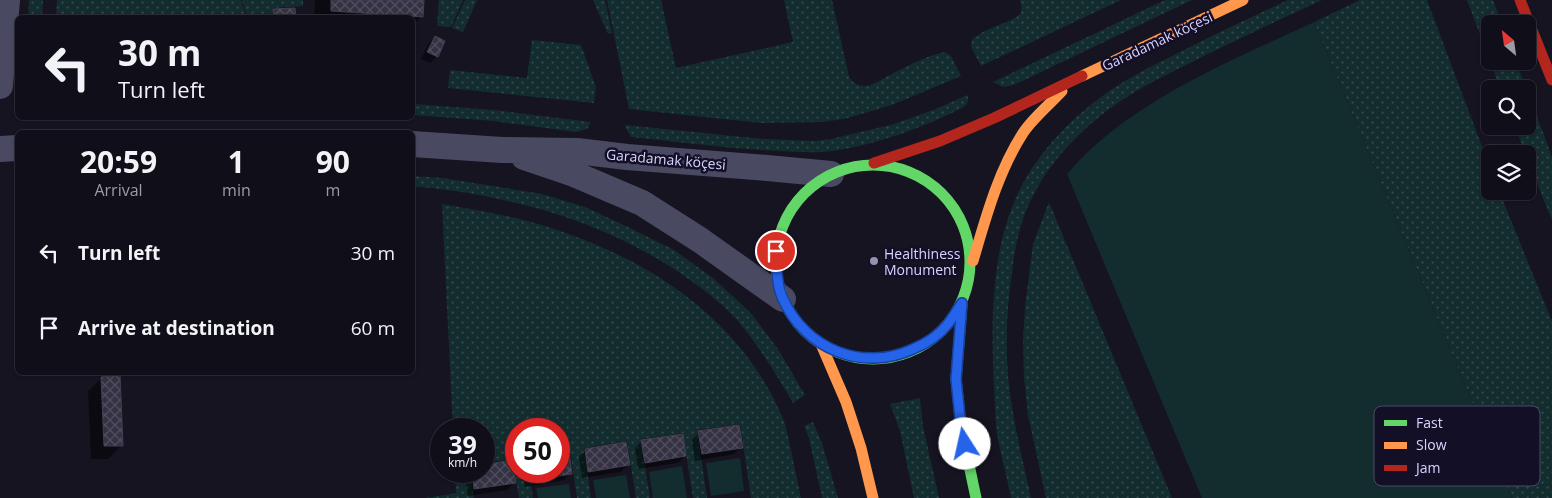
<!DOCTYPE html>
<html lang="en">
<head>
<meta charset="utf-8">
<style>
  :root { --surface:#100f19; --page:#191822; --text:#f1f3f6; --muted:#9c9ca2; --line:#302f38 }
  body { margin:0; font-family:"Open Sans",sans-serif; background:var(--page); color:var(--text); height:100vh; display:flex; flex-direction:column; font-size:19px; white-space:nowrap }
  * { box-sizing:border-box; margin:0 }
  p { font-size:16px; color:var(--muted) }
  .icon { flex:none; width:28px; height:28px; fill:none; stroke:currentColor; stroke-width:2; stroke-linecap:round; stroke-linejoin:round }
  .map { position:relative; flex:1; overflow:hidden }
  .drawer { position:absolute; left:15px; top:130px; width:400px; height:245px; display:flex; flex-direction:column; background:var(--surface); border-radius:8px; box-shadow:0 1px 4px #0004,0 0 0 1px var(--line) }
  .drawer>* { flex:none }
  .top-card { position:absolute; left:15px; top:15px; width:400px; height:105px; border-radius:8px; box-shadow:0 1px 4px #0004,0 0 0 1px var(--line); background:#100f19; color:var(--text); overflow:hidden }
  .needle { width:32px; rotate:331deg }
  .controls { position:absolute; left:1481px; top:15px; display:grid; gap:10px }
  .controls a { display:grid; place-items:center; width:55px; height:55px; border-radius:8px; background:var(--surface); box-shadow:0 1px 4px #0004,0 0 0 1px var(--line); font-size:25px }
  .speed { position:absolute; left:430px; top:418px; display:flex; gap:10px; font-size:25px; font-weight:700; text-align:center }
  .speed>* { display:grid; place-content:center; width:65px; height:65px; border-radius:50%; background:var(--surface); box-shadow:0 1px 4px #0004,0 0 0 1px var(--line); line-height:1 }
  .speed small { font-size:12px; font-weight:400 }
  .speed .limit { border:8px solid #d22; background:#fff; color:#111 }
  .pin { position:absolute; display:grid; place-items:center; width:42px; height:42px; color:#fff; margin:-21px; border:2px solid #fff; border-radius:50%; box-shadow:0 1px 5px #0007 }
  .me { position:absolute; width:55px; margin:-28px; rotate:350deg; stroke-linejoin:round; filter:drop-shadow(0 0 4px #0008) }
  .turn { display:flex; align-items:center; gap:18px; height:105px; padding:0 20px; font-size:22px }
  .turn .icon { width:65px; height:65px; stroke-width:2.5 }
  .turn b { display:block; font-size:35px; line-height:42px }
  .eta { display:flex; justify-content:space-evenly; align-items:center; height:85px; text-align:center }
  .eta b { font-size:30px; font-weight:700; line-height:35px }
  ul { padding:0; list-style:none }
  li { display:flex; align-items:center; gap:15px; height:75px; padding:0 20px }
  li div { flex:1 }
  li b { display:block; font-size:19px }
  li em { font-style:normal }
  .map>svg:first-child { display:block }
</style>
</head>
<body>
<div class="map">
<svg width="1552" height="498" viewBox="0 0 1552 498">
  <defs>
    <pattern id="grass-dots" width="8" height="8" patternUnits="userSpaceOnUse" patternTransform="scale(1.25)"><rect width="8" height="8" fill="#132c2d"/><path d="M2 2h.1M6 6h.1" fill="none" stroke="#354a4c" stroke-width="1.8" stroke-linecap="round"/></pattern>
    <pattern id="building-cross-hatch" width="8" height="8" patternUnits="userSpaceOnUse" patternTransform="scale(1.25)"><rect width="8" height="8" fill="#343243"/><path d="M0 0l8 8M0 8l8-8" fill="none" stroke="#514f5f"/></pattern>
  </defs>
  <rect width="100%" height="100%" fill="#161421"/>
  <path fill="url(#grass-dots)" d="M29 0H43L42 17H28Z
    M57 0H241L246 17H56Z
    M242 0H303V6L273 8V18L247 17Z
    M439 0H463L451 27 437 26Z
    M465 0H477L463 32 452 28Z
    M593 0H605L612 33 608 34Z
    M607 0H661L676 68 793 42 784 0H832L849 77C853 83 858 86 865 86 874 85 882 79 890 75 908 66 925 56 945 52L951 56 961 76 892 105 844 119 822 122 761 123 629 109Z
    M1020 0H1121L981 66 971 47 972 40C982 28 1018 21 1021 12 1022 8 1021 4 1020 0Z
    M1165 0H1192L1014 85 1003 87 993 82Z
    M1288 0H1322C1277 21 1231 42 1186 65 1159 78 1132 92 1108 110 1067 141 1032 182 1019 233 1013 254 1012 276 1009 297 1005 335 1006 375 1013 413 1018 442 1025 470 1031 498H1011C1007 478 1002 459 998 439 995 422 995 404 994 386 991 329 991 261 1012 207 1029 163 1063 125 1101 97 1124 80 1150 67 1176 54 1213 35 1251 17 1288 0Z
    M1360 0H1427L1490 168V191H1499L1552 321V498H1512L1314 22Z
    M1467 0H1493L1502 24H1490V61Z
    M532 40 581 45 596 87 594 103 448 88 450 70 527 78Z
    M1490 61H1516L1526 89H1500Z
    M1528 92 1552 157V220L1528 161V154H1525L1515 126H1528Z
    M967 95C970 100 967 105 962 108 922 128 878 144 833 151 815 153 797 152 779 151 730 149 681 142 631 137L627 130 625 125 763 139 815 141 831 139 894 124 936 109Z
    M413 104 495 110 591 122 587 129 576 132 494 121 413 115Z
    M412 176 443 178 542 194 585 207 632 229 674 250 713 278 750 312 778 349 805 395 793 403C776 374 759 346 738 321 721 302 700 287 680 273 600 219 507 195 413 186Z
    M1049 202 1172 498H1046L1028 415 1024 377 1023 339 1025 307 1033 244Z
    M442 204C472 209 501 214 531 222 638 252 740 313 784 421 787 429 788 438 790 446 794 463 797 481 801 498H751L740 424 697 430 707 498H693L683 433 641 439 650 498H636L627 441 584 448 591 498H577L570 450 559 452V429H516V471H529L533 498H519L513 459 484 463V429H453Z
    M920 398 923 426 939 498H914L900 431 890 404Z
    M813 422 822 443 838 498H822L809 438 804 426Z
    M455 471H470L474 498H426L456 493Z"/>
  <path fill="#132c2d" d="M1314 22 1512 498H1202L1067 174C1128 102 1230 61 1314 22Z
    M740 458 744 491 711 496 706 463Z
    M682 466 687 498H653L649 472Z
    M626 475 630 498H596L593 480Z
    M569 484 571 498H538L536 488Z"/>
  <path fill="#0007" d="M315 0H423L422 16 412 26V18H314Z
    M274 10 294 18H267Z
    M435 37 437 56 430 63 421 59 428 44Z
    M87 372H106L105 374 87 375Z
    M102 378 122 445 108 459H91L88 391Z
    M699 433 741 448 734 454 695 461 692 440Z
    M642 441 685 456 678 463 638 469 635 448Z
    M586 450 628 465 621 472 582 478 579 457Z
    M568 453 571 473 564 480 525 487 522 471H559V454Z
    M511 462 514 483 507 490 468 496 465 475 468 471H484V466Z"/>
  <path fill="url(#building-cross-hatch)" stroke="#433f54" d="M331 0H424L423 17 331 11Z
    M295 8 296 18H274L273 9Z
    M435 36 445 41 438 57 427 52Z
    M120 375 123 446H104L101 377Z
    M739 425 743 448 702 454 698 431Z
    M683 434 686 456 645 463 641 440Z
    M626 442 630 465 588 472 585 449Z
    M569 452 572 474 531 480 530 471H559V453Z
    M512 460 516 483 474 489 472 471H484V465Z"/>
  <g fill="none" stroke-linecap="round" stroke-linejoin="round">
    <path stroke="#4a4962" stroke-width="26" d="M0 86 7 0
      M412 144 502 150 577 151 627 157 767 168 831 174
      M0 149 18 148
      M524 157 574 174 642 203 700 240 783 299"/>
    <path stroke="#63d668" stroke-width="11" d="M776 262a97 97 0 1 1 194 0a97 97 0 1 1-194 0Z
      M962 304 956 379 961 427 976 498"/>
    <path stroke="#ff974d" stroke-width="11" d="M1082 76 1243 0
      M973 261C986 217 998 172 1023 133 1032 119 1050 104 1062 91
      M821 344 846 402 861 448 873 498"/>
    <path stroke="#b3261e" stroke-width="11" d="M1520 0 1552 80
      M874 163 940 141 994 118 1082 76"/>
  </g>
  <g fill="none" stroke-linecap="round" stroke-linejoin="round">
    <defs>
      <path id="route" d="M776 251C777 267 776 284 783 299 806 350 863 372 913 349 925 344 939 335 947 325 953 318 957 310 962 303L956 379 961 427 965 444"/>
    </defs>
    <use href="#route" stroke="#184099" stroke-width="12"/>
    <use href="#route" stroke="#2563eb" stroke-width="9"/>
  </g>
  <circle fill="#9591b1" stroke="#130f26" stroke-width="2" cx="874" cy="261" r="5"/>
  <g text-anchor="middle" dominant-baseline="central" stroke-width="5" stroke-linejoin="round" paint-order="stroke">
    <g font-size="14" fill="#d9d4ff" stroke="#130f26">
      <text transform="translate(1157 41) rotate(-25)">Garadamak köçesi</text>
      <text transform="translate(666 159) rotate(5)">Garadamak köçesi</text>
    </g>
    <g font-size="14" fill="#d9d4ff" stroke="#130f26" text-anchor="start">
      <text x="884" y="253">Healthiness<tspan x="884" dy="16">Monument</tspan></text>
    </g>
  </g>
  <rect x="1374" y="406" width="166" height="80" rx="8" fill="#130f26" stroke="#4e4a67" stroke-width="1"/>
  <rect x="1384" y="420" width="23" height="6" fill="#63d668"/>
  <rect x="1384" y="442" width="23" height="7" fill="#ff974d"/>
  <rect x="1384" y="465" width="23" height="6" fill="#b3261e"/>
  <g font-size="14" fill="#d9d4ff">
    <text x="1416" y="428">Fast</text>
    <text x="1416" y="450">Slow</text>
    <text x="1416" y="473">Jam</text>
  </g>
</svg>
<div class="controls">
<a><svg class="needle" viewBox="-14 -14 28 28"><path d="M0-13l5 13h-10z" fill="#e53935"/><path d="M0 13l5-13h-10z" fill="#9c9ca2"/></svg></a>
<a><svg class="icon" aria-label="search" viewBox="0 0 24 24"><circle cx="10" cy="10" r="6"/><path d="M15 15l6 6"/></svg></a>
<a><svg class="icon" aria-label="layers" viewBox="0 0 24 24"><path d="M12 4l9 5-9 5-9-5zM3 14l9 5 9-5"/></svg></a>
</div>
<div class="speed"><div>39<small>km/h</small></div><div class="limit">50</div></div>
<div class="pin" style="left:776px;top:251px;background:#d93025"><svg class="icon" aria-label="arrive" viewBox="0 0 24 24"><path d="M6 21V4h12l-3 4 3 4H6"/></svg></div>
<svg class="me" style="left:965px;top:444px" viewBox="-20 -20 40 40"><circle r="19" fill="#fff"/><path d="M0-13L10 11 0 6-10 11z" fill="#2563eb"/></svg>
<div class="top-card">
<div class="turn"><svg class="icon" aria-label="left" viewBox="0 0 24 24"><path d="M17 20v-9H6M10 6l-5 5 5 5"/></svg><div><b>30 m</b>Turn left</div></div>
</div>
<section class="drawer">
<div class="eta">
<div><b>20:59</b><p>Arrival</p></div>
<div><b>1</b><p>min</p></div>
<div><b>90</b><p>m</p></div>
</div>
<ul>
<li><svg class="icon" aria-label="left" viewBox="0 0 24 24"><path d="M17 20v-9H6M10 6l-5 5 5 5"/></svg><div><b>Turn left</b></div><em>30 m</em></li>
<li><svg class="icon" aria-label="arrive" viewBox="0 0 24 24"><path d="M6 21V4h12l-3 4 3 4H6"/></svg><div><b>Arrive at destination</b></div><em>60 m</em></li>
</ul>
</section>
</div>
</body>
</html>
